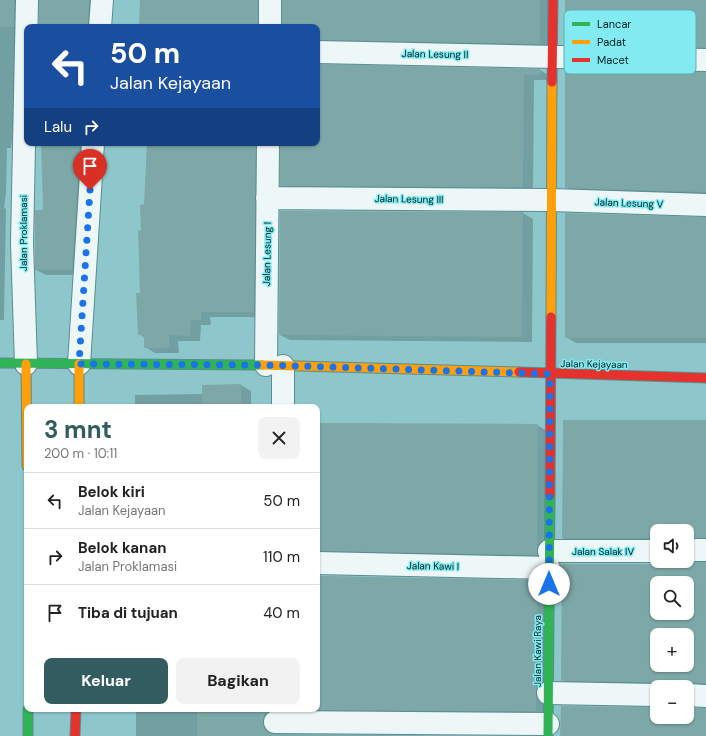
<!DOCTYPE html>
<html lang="id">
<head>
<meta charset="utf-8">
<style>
  :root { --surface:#fff; --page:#f2f2f2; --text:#222; --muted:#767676; --line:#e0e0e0; --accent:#325c5f }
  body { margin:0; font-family:"DM Sans",sans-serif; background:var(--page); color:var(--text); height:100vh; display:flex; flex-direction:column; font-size:15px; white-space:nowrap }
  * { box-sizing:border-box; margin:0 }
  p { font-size:13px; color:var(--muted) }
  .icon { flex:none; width:22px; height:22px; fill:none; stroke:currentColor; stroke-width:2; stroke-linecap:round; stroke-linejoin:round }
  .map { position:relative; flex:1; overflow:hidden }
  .drawer { position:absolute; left:24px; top:404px; width:296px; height:308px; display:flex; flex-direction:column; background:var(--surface); border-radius:8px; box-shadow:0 1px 3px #0004 }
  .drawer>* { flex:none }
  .guide { position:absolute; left:24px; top:24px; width:296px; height:122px; border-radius:8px; box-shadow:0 1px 3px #0004; background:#1a4fa0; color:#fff; overflow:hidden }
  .buttons { position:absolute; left:650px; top:524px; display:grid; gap:8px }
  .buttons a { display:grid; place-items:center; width:44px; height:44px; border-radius:8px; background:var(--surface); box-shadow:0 1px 3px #0004; font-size:20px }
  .pin { position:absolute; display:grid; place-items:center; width:34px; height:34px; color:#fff; margin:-41px -17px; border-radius:50% 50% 50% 0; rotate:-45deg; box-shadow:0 0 4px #0007 }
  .pin .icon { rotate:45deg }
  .me { position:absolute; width:44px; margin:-22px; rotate:0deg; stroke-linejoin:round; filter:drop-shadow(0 0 3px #0008) }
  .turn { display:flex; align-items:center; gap:14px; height:84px; padding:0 20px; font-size:18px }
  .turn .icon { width:52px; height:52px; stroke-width:2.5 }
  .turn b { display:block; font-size:28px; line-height:34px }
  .then { display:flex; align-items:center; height:38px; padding:0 20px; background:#0003; gap:8px; font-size:15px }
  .round { display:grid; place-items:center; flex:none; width:42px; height:42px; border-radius:8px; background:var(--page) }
  .head { display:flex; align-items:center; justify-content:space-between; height:68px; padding:0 20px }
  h1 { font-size:24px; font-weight:700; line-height:30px; color:var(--accent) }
  .primary-button { display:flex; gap:8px; margin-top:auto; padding:8px 20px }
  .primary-button a { flex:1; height:46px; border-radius:8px; background:var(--accent); color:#fff; font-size:16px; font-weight:700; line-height:46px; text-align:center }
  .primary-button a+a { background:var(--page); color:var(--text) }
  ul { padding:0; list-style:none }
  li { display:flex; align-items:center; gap:12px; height:56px; padding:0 20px; border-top:1px solid var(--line) }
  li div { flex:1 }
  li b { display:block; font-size:15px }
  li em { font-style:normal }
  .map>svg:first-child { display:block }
</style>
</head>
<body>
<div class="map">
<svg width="706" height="736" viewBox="0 0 706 736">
  <rect width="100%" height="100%" fill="#8ec7cb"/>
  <path fill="#0003" fill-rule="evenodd" d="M0 0H16L14 122 11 148H7L6 193 4 208 6 209 4 320H0Z
    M45 0H101L98 27H46Z
    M141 0H269L267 27H140Z
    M284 0H552L550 49 317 50V27H284Z
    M566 0H706V52L576 50 566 44Z
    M317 66 540 70 550 76V80H534L533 192 291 191 281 185V143H317Z
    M706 74V197L576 193 566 187Z
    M42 143H92L82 275H46L36 270 44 211Z
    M138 143H267L264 317H210L211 325H201L200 341H178L179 353H155L145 347V338L139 334 142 231 145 205 147 146H143Z
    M523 213 533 219 532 342 290 340 280 335Z
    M706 218V343H576L566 337Z
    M241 385 251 391V407H135V395L203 394Z
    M706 421V543L687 549V531H657V544H573L563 538Z
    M317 424 537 425 547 431V560L317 561Z
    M665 561H686V564H706V688L572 686 562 680 657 564ZM657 583H687V613H657ZM657 635H687V665H657Z
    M317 576 536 581 546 587 545 717 272 729 274 735 343 736H136V709H317Z"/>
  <path fill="#7da8a7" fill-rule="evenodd" d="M0 0H14V27H0Z
    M39 0H89L88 27H39Z
    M140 0H258V27H139Z
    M282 0H540V44L317 40V27H282Z
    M565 0H706V48L565 45Z
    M317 64 540 69V75H524L523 187 280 186V143H317Z
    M565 70 706 72V192L565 188Z
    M41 143H80L72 270H35V210H43Z
    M171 143H256L254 312H201V320H191L190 336 169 335V348H144V335H138L136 293H140L138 231 141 230 140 205 144 204 147 144H171Z
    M280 211 523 212 522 337 279 335Z
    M565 213 706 217V338H565Z
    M241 384V407H202V385Z
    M563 420H706V538H687V531H657V538H562Z
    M317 423 538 424 537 555 317 551Z
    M664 561 706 562V683H687L682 684 678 687H666L663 684 657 682 561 681 562 564H657ZM657 583H687V613H657ZM657 635H687V665H657Z
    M317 576 537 580 536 711 275 710 269 711 264 715 263 722 264 728 268 733 275 734 480 736H197V709H317Z
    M561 706 657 707V717H687V708H706V736H560Z"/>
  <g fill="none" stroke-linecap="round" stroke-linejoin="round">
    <defs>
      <path id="street" d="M100 27 102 0
        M270 27V0
        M317 52 706 60
        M267 198 551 200 706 205
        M26 364 22 243 27 0
        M79 364 93 143
        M266 365 268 143
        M283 407V366
        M687 550H706
        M549 551H657
        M317 563 549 568
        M548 693 657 695
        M687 695 706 696
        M275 722 548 724"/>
      <path id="fast" d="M0 363 262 365
        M28 709V736
        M548 736 550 495"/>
      <path id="slow" d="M551 317 552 82
        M26 364 27 466
        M79 364V407
        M262 365 519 372"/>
      <path id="jam" d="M552 82 553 0
        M519 372 706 378
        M550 495 551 317
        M75 736 76 709"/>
    </defs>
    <use href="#street" stroke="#598d90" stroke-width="24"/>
    <use href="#fast" stroke="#598d90" stroke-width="11"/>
    <use href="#slow" stroke="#598d90" stroke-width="11"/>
    <use href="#jam" stroke="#598d90" stroke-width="11"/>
    <use href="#street" stroke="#eef7f7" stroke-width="22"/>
    <use href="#fast" stroke="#30b455" stroke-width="9"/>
    <use href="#slow" stroke="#ff9f0a" stroke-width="9"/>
    <use href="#jam" stroke="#e5322d" stroke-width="9"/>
  </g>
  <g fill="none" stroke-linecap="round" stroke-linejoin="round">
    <path stroke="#1a73e8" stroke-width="7" stroke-dasharray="0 12.6" d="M90 190 79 364 266 365 550 374 549 584"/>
  </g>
  <g text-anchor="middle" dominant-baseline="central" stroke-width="3" stroke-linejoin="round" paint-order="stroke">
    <g font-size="10" fill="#012325" stroke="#83eaf1">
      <text transform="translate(435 54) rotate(1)">Jalan Lesung II</text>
      <text transform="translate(409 199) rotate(1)">Jalan Lesung III</text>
      <text transform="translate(629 203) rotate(2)">Jalan Lesung V</text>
      <text transform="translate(23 233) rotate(-90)">Jalan Proklamasi</text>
      <text transform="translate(267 254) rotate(-89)">Jalan Lesung I</text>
      <text transform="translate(594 364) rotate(1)">Jalan Kejayaan</text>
      <text x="603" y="551">Jalan Salak IV</text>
      <text transform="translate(433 566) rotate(1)">Jalan Kawi I</text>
      <text transform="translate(537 651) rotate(-90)">Jalan Kawi Raya</text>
    </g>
  </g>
  <rect x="564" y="10" width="132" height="64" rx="6" fill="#83eaf1" stroke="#5caeb4" stroke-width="1"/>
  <rect x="572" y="22" width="18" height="4" fill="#30b455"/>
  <rect x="572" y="40" width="18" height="4" fill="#ff9f0a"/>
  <rect x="572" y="58" width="18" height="4" fill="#e5322d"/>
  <g font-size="11" fill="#012325">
    <text x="597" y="28">Lancar</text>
    <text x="597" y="46">Padat</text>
    <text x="597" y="64">Macet</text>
  </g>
</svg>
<div class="buttons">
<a><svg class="icon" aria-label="sound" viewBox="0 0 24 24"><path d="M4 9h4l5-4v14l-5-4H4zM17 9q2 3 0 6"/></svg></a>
<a><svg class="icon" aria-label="search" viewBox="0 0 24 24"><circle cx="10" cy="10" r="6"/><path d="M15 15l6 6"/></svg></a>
<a>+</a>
<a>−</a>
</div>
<div class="pin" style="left:90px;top:190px;background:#d93025"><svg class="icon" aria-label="arrive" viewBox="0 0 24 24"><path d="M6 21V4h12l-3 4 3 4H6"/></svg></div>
<svg class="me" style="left:549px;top:584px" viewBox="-20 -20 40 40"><circle r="19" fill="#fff"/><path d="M0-13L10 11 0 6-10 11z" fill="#1a73e8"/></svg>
<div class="guide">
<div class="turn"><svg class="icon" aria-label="left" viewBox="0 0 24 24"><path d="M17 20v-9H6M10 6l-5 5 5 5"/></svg><div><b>50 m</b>Jalan Kejayaan</div></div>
<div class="then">Lalu<svg class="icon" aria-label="right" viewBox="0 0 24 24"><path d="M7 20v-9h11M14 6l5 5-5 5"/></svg></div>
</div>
<section class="drawer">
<div class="head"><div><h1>3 mnt</h1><p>200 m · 10:11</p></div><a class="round"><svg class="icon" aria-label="close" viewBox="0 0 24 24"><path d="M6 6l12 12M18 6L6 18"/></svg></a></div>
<ul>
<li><svg class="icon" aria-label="left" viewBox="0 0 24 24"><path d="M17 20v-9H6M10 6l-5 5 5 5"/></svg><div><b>Belok kiri</b><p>Jalan Kejayaan</p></div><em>50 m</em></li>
<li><svg class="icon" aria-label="right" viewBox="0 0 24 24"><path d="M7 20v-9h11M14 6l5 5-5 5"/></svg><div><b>Belok kanan</b><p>Jalan Proklamasi</p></div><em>110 m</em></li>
<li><svg class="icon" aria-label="arrive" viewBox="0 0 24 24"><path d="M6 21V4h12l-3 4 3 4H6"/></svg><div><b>Tiba di tujuan</b></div><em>40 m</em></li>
</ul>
<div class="primary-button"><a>Keluar</a><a>Bagikan</a></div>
</section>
</div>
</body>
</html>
